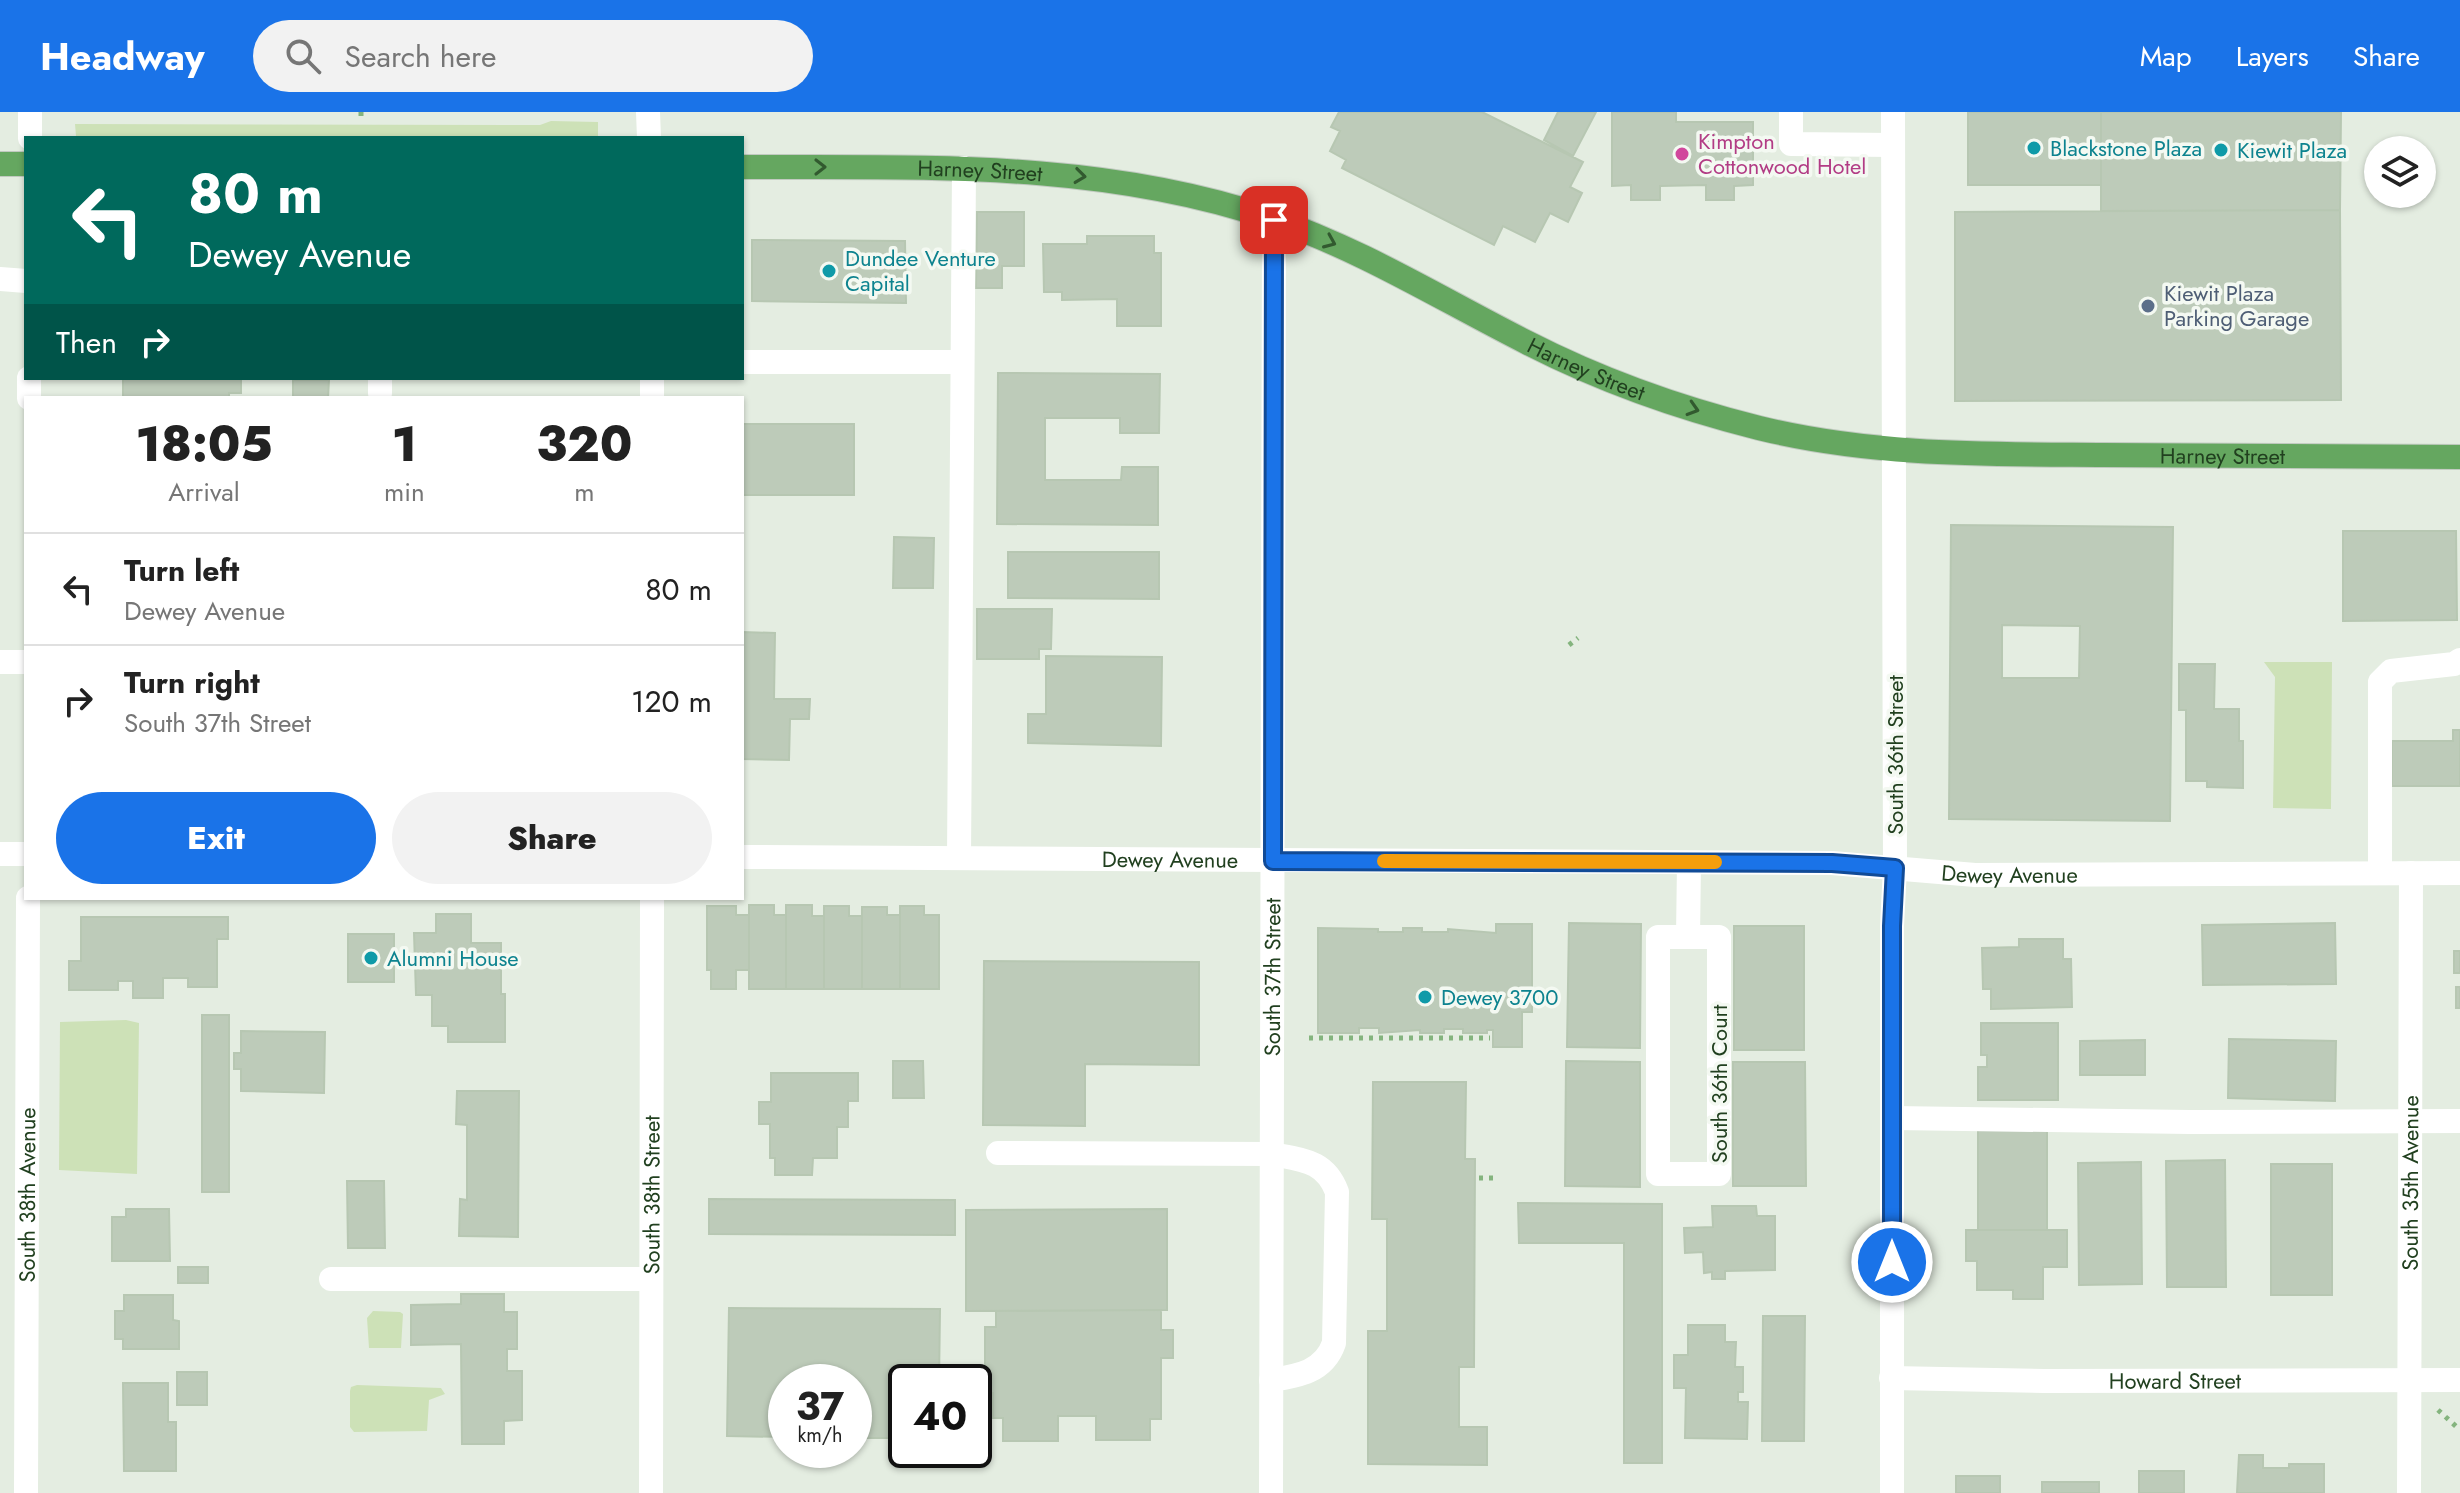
<!DOCTYPE html>
<html lang="en">
<head>
<meta charset="utf-8">
<style>
  :root { --surface:#fff; --page:#f2f2f2; --text:#222; --muted:#767676; --line:#e0e0e0; --accent:#1a73e8 }
  body { margin:0; font-family:Jost,sans-serif; background:var(--page); color:var(--text); height:100vh; display:flex; flex-direction:column; font-size:30px; white-space:nowrap }
  * { box-sizing:border-box; margin:0 }
  p { font-size:26px; color:var(--muted) }
  .icon { flex:none; width:44px; height:44px; fill:none; stroke:currentColor; stroke-width:2; stroke-linecap:round; stroke-linejoin:round }
  .map { position:relative; flex:1; overflow:hidden }
  .drawer { position:absolute; left:24px; top:284px; width:720px; height:504px; display:flex; flex-direction:column; background:var(--surface); border-radius:0px; box-shadow:0 2px 6px #0004 }
  .drawer>* { flex:none }
  .hud { position:absolute; left:24px; top:24px; width:720px; height:244px; border-radius:0px; box-shadow:0 2px 6px #0004; background:#00695c; color:#fff; overflow:hidden }
  .buttons { position:absolute; left:2364px; top:24px; display:grid; gap:16px }
  .buttons a { display:grid; place-items:center; width:72px; height:72px; border-radius:50%; background:var(--surface); box-shadow:0 2px 6px #0004; font-size:40px }
  .speed { position:absolute; left:768px; top:1252px; display:flex; gap:16px; font-size:40px; font-weight:700; text-align:center }
  .speed>* { display:grid; place-content:center; width:104px; height:104px; border-radius:50%; background:var(--surface); box-shadow:0 2px 6px #0004; line-height:1 }
  .speed small { font-size:20px; font-weight:400 }
  .speed .limit { border:4px solid #111; border-radius:12px; background:#fff; color:#111 }
  .pin { position:absolute; display:grid; place-items:center; width:68px; height:68px; color:#fff; margin:-34px; border-radius:16px; box-shadow:0 4px 12px #0006 }
  .me { position:absolute; width:88px; margin:-44px; rotate:0deg; stroke-linejoin:round; filter:drop-shadow(0 0 6px #0008) }
  .turn { display:flex; align-items:center; gap:28px; height:168px; padding:0 32px; font-size:36px }
  .turn .icon { width:104px; height:104px; stroke-width:2.5 }
  .turn b { display:block; font-size:56px; line-height:68px }
  .then { display:flex; align-items:center; height:76px; padding:0 32px; background:#0003; gap:16px; font-size:30px }
  .eta { display:flex; justify-content:space-evenly; align-items:center; height:136px; text-align:center }
  .eta b { font-size:48px; font-weight:800; line-height:56px }
  .cta { display:flex; gap:16px; margin-top:auto; padding:16px 32px }
  .cta a { flex:1; height:92px; border-radius:48px; background:var(--accent); color:#fff; font-size:32px; font-weight:800; line-height:92px; text-align:center }
  .cta a+a { background:var(--page); color:var(--text) }
  ul { padding:0; list-style:none }
  li { display:flex; align-items:center; gap:24px; height:112px; padding:0 32px; border-top:2px solid var(--line) }
  li div { flex:1 }
  li b { display:block; font-size:30px }
  li em { font-style:normal }
  header { display:flex; align-items:center; gap:48px; box-sizing:border-box; height:112px; padding:0 40px; background:var(--accent); color:#fff }
  header strong { font-size:38px }
  nav { display:flex; gap:44px; margin-inline-start:auto; font-size:28px }
  .search { width:560px; height:72px; background:var(--page); display:flex; align-items:center; gap:20px; box-sizing:border-box; padding:0 28px; border-radius:44px; color:var(--muted); font-size:30px }
  .map>svg:first-child { display:block }
</style>
</head>
<body>
<header>
<strong>Headway</strong>
<div class="search"><svg class="icon" aria-label="search" viewBox="0 0 24 24"><circle cx="10" cy="10" r="6"/><path d="M15 15l6 6"/></svg>Search here</div>
<nav><a>Map</a><a>Layers</a><a>Share</a></nav>
</header>
<div class="map">
<svg width="2460" height="1381" viewBox="0 0 2460 1381">
  <rect width="100%" height="100%" fill="#e4ede1"/>
  <path fill="#cde1b7" d="M551 9 598 10V25L76 24 75 12 540 13Z
    M2264 550H2332L2331 697 2273 696 2275 565Z
    M126 908 139 911 137 1062 59 1058 60 910Z
    M373 1199 400 1200 403 1202 401 1236H369L367 1206Z
    M357 1273 441 1276 445 1282 429 1288 427 1319 354 1320 350 1315V1279L351 1275Z"/>
  <path fill="#bdcbb9" stroke="#b7c7b2" stroke-width="2" fill-rule="evenodd" d="M1339 0H1482L1583 50 1570 75 1582 81 1568 110 1550 101 1535 130 1503 114 1494 133 1342 56 1346 48 1330 39 1340 19 1331 15Z
    M1558 0H1596L1573 44 1544 28Z
    M1612 0H1676V10H1753V73L1734 74V88H1706V73L1660 74V88H1631V73L1612 74Z
    M1968 0H2101V73H1968Z
    M2101 0H2341L2340 98 2101 99Z
    M2340 98 2341 288 1955 289V100Z
    M977 100H1024V154H1002V176H976Z
    M1087 124H1154V141H1161V214H1117V187L1062 188V180H1044L1043 132H1087Z
    M752 128 905 129 906 191 752 189Z
    M998 261 1160 262 1159 321H1120V306H1045V368H1121L1122 355H1158V413L997 412Z
    M123 266H241V281H229V286H123Z
    M293 268H329L328 286H293Z
    M742 312H854V383H742Z
    M1951 413 2173 415 2170 709 1949 707ZM2002 513 2080 514 2079 566H2002Z
    M2343 419H2456L2457 508 2343 509Z
    M894 425 934 426 933 476H893Z
    M1008 440H1159V487L1008 486Z
    M977 497H1052L1051 537H1039V547H977Z
    M742 520 775 521 774 587H810L809 607H790L789 648 742 647Z
    M1046 544 1162 545 1161 634 1028 631V602H1046Z
    M2179 552H2215L2214 597H2239V629H2243V676L2207 675V669H2186V598H2179Z
    M2453 618H2460V674H2392V629H2453Z
    M749 793H774V803H786V877H749Z
    M786 793H812V804H824V877H786Z
    M707 794H736V803H749V858H736V877H711V858H707Z
    M824 794H849V804H862V877H824Z
    M900 794H924V803H939V877H900Z
    M862 795H887V803H900V877H862Z
    M436 802H471V831H501V882H505V930H448V914H432V883H416L414 821H436Z
    M81 805H228V827H217V875H188V866H163V886H133V869H118V878H69V849H81Z
    M1569 811 1641 812 1640 936 1567 935Z
    M2335 811 2336 872 2203 873 2202 813Z
    M1496 812H1532V900H1522V935H1493V918H1487V921H1463V917H1444V921H1420V918L1379 921V916H1359V921H1318V816L1378 817V820H1403V816H1422V820H1448V817L1496 821Z
    M1734 814H1804V938H1734Z
    M348 822H394V870H348Z
    M2019 827H2063V847H2071L2072 895 1991 897V877H1983L1982 836 2019 835Z
    M2454 839H2460V861H2454Z
    M984 849 1199 850V953L1085 952V1014L983 1013Z
    M2456 875H2460V896H2456Z
    M202 903H229V1080H202Z
    M1981 911H2058V988H1978V955H1987V943H1981Z
    M241 919 325 920 324 981 241 979V957H234V941H241Z
    M2229 927 2336 929 2335 989 2228 986Z
    M2145 928V963H2080V929Z
    M893 949H923L924 986H893Z
    M1566 949 1640 950V1075L1565 1074Z
    M1733 950H1805L1806 1074H1733Z
    M771 961H858V989H848V1015H837V1046H813L812 1063H775V1046H770V1012H759V990H771Z
    M1373 970H1466L1465 1047H1475L1474 1255H1459V1315H1487V1353L1368 1352V1219H1387V1107H1372Z
    M457 979H519L518 1125 459 1124 460 1087 467 1088V1013L456 1012Z
    M1978 1015H2047V1118H1978Z
    M2225 1048 2226 1175H2167L2166 1049Z
    M2141 1050 2142 1172 2079 1173 2078 1051Z
    M2271 1052H2332V1183H2271Z
    M347 1069H384L385 1136H348Z
    M709 1087 955 1088V1123L709 1122Z
    M1518 1091 1662 1092V1351H1624V1131H1519Z
    M1712 1094H1756L1757 1104H1775V1158L1725 1159V1167H1712V1160L1704 1161 1703 1140 1685 1141 1684 1116 1713 1115Z
    M126 1097H169L170 1149H112V1105H126Z
    M1167 1097V1198L966 1199V1098Z
    M1966 1118H2067V1155H2043V1187H2013V1178H1977V1149H1966Z
    M178 1155H208V1171H178Z
    M461 1182H504V1200H517V1237H507V1259H522V1308L504 1309V1332H462L461 1232 411 1233V1193L461 1192Z
    M124 1183H173V1208L179 1209V1237H123V1227H115V1199H124Z
    M729 1196 940 1197 939 1270H906V1326H854V1270H786V1325L727 1324Z
    M1161 1198V1218H1173V1246H1161V1307H1150V1328H1096V1304H1058V1329H1003V1306H993V1281H985V1215H996V1199Z
    M1763 1204H1805L1804 1329H1762Z
    M1688 1213H1725V1230H1736L1735 1255H1743V1280H1738V1290H1748L1747 1327 1685 1326 1686 1276H1674V1243H1688Z
    M177 1260H207V1293H177Z
    M123 1271H168V1310H176V1359H124Z
    M2239 1343H2263V1356H2289V1352H2324V1381H2237Z
    M2139 1359H2184V1381H2139Z
    M1956 1364H2000V1381H1956Z
    M2042 1370H2099V1381H2042Z"/>
  <g fill="none" stroke-linecap="round" stroke-linejoin="round">
    <defs>
      <g id="major">
        <path d="M0 52H26"/>
        <path id="s7" d="M742 55C920 56 1099 48 1270 106 1361 137 1441 187 1526 230 1600 268 1679 296 1759 316 1873 344 1988 342 2104 343 2223 344 2341 344 2460 345"/>
      </g>
    </defs>
    <use href="#major" stroke="#c1cac0" stroke-width="26"/>
    <path stroke="#84b47e" stroke-width="5" stroke-dasharray="4 6" stroke-linecap="butt" d="M361 0V6
      M1569 533 1578 526
      M1309 926H1490
      M1479 1066H1493
      M2438 1298 2460 1318"/>
    <g stroke="#fff" stroke-width="24">
      <path d="M648 0 649 26"/>
      <path d="M1791 0V32L1893 33"/>
      <path d="M30 26V0"/>
      <path d="M0 167 26 169"/>
      <path d="M742 250H962"/>
      <path d="M380 266V281"/>
      <path d="M652 266V286"/>
      <path d="M29 286V266"/>
      <path d="M0 550H26"/>
      <path d="M0 742H26"/>
      <path id="s1" d="M742 745 1832 751 1975 763 2460 761"/>
      <path d="M959 746 964 56"/>
      <path d="M2380 761V570L2391 559 2454 552 2460 548"/>
      <rect x="1658" y="825" width="61" height="237"/>
      <path d="M1688 825 1689 751"/>
      <path d="M1893 1006 2190 1010 2460 1009"/>
      <path d="M998 1041 1272 1042C1302 1048 1325 1048 1337 1080L1334 1231C1324 1260 1298 1264 1271 1268"/>
      <path d="M331 1167H651"/>
      <path id="s2" d="M1891 1266 2044 1269 2460 1268"/>
      <path id="s3" d="M26 1381 28 786"/>
      <path id="s4" d="M651 1381 652 786"/>
      <path id="s5" d="M1271 1381 1274 108"/>
      <path d="M1892 1381V814L1895 756 1893 0"/>
      <path id="s6" d="M2409 1381 2411 761"/>
    </g>
    <use href="#major" stroke="#65a760" stroke-width="24"/>
  </g>
  <defs><path id="oneway-chevron" d="M-2-3.5L2.5 0L-2 3.5" fill="none" stroke-width="1.6" stroke-linecap="round" stroke-linejoin="round" transform="scale(2)"/></defs>
  <g stroke="#325a2f">
    <use href="#oneway-chevron" transform="translate(820 55)"/>
    <use href="#oneway-chevron" transform="translate(1080 64) rotate(7)"/>
    <use href="#oneway-chevron" transform="translate(1330 130) rotate(23)"/>
    <use href="#oneway-chevron" transform="translate(1693 297) rotate(17)"/>
  </g>
  <g fill="none" stroke-linecap="round" stroke-linejoin="round">
    <defs>
      <path id="route" d="M1274 108 1273 749 1832 751 1895 756 1892 814V1150"/>
    </defs>
    <use href="#route" stroke="#114b97" stroke-width="20"/>
    <use href="#route" stroke="#1a73e8" stroke-width="14"/>
    <path stroke="#f59e0b" stroke-width="14" d="M1384 749 1715 750"/>
  </g>
  <g fill="#0f9aa8" stroke="#f4f9f2" stroke-width="3">
    <circle cx="2034" cy="36" r="8"/>
    <circle cx="2221" cy="38" r="8"/>
    <circle cx="829" cy="159" r="8"/>
    <circle cx="371" cy="846" r="8"/>
    <circle cx="1425" cy="885" r="8"/>
  </g>
  <circle fill="#d1479c" stroke="#f4f9f2" stroke-width="3" cx="1682" cy="42" r="8"/>
  <circle fill="#5c6f8a" stroke="#f4f9f2" stroke-width="3" cx="2148" cy="194" r="8"/>
  <g text-anchor="middle" dominant-baseline="central" stroke-width="7" stroke-linejoin="round" paint-order="stroke">
    <g font-size="22" fill="#b23c85" stroke="#f4f9f2" text-anchor="start">
      <text x="1698" y="29">Kimpton<tspan x="1698" dy="25">Cottonwood Hotel</tspan></text>
    </g>
    <g font-size="22" fill="#0d838f" stroke="#f4f9f2" text-anchor="start">
      <text x="2050" y="36">Blackstone Plaza</text>
      <text x="2237" y="38">Kiewit Plaza</text>
      <text x="845" y="146">Dundee Venture<tspan x="845" dy="25">Capital</tspan></text>
      <text x="387" y="846">Alumni House</text>
      <text x="1441" y="885">Dewey 3700</text>
    </g>
    <g font-size="22" fill="#21401f" stroke="#f4f9f2">
      <text stroke="none"><textPath href="#s7" startOffset="238">Harney Street</textPath></text>
      <text stroke="none"><textPath href="#s7" startOffset="884">Harney Street</textPath></text>
      <text stroke="none"><textPath href="#s7" startOffset="1532">Harney Street</textPath></text>
      <text transform="translate(1895 643) rotate(-90)">South 36th Street</text>
      <text stroke="none"><textPath href="#s1" startOffset="428">Dewey Avenue</textPath></text>
      <text stroke="none"><textPath href="#s1" startOffset="1268">Dewey Avenue</textPath></text>
      <text stroke="none"><textPath href="#s5" startOffset="516">South 37th Street</textPath></text>
      <text transform="translate(1719 972) rotate(-90)">South 36th Court</text>
      <text stroke="none"><textPath href="#s6" startOffset="310">South 35th Avenue</textPath></text>
      <text stroke="none"><textPath href="#s3" startOffset="298">South 38th Avenue</textPath></text>
      <text stroke="none"><textPath href="#s4" startOffset="298">South 38th Street</textPath></text>
      <text stroke="none"><textPath href="#s2" startOffset="284">Howard Street</textPath></text>
    </g>
    <g font-size="22" fill="#4e5e75" stroke="#f4f9f2" text-anchor="start">
      <text x="2164" y="181">Kiewit Plaza<tspan x="2164" dy="25">Parking Garage</tspan></text>
    </g>
  </g>
</svg>
<div class="buttons">
<a><svg class="icon" aria-label="layers" viewBox="0 0 24 24"><path d="M12 4l9 5-9 5-9-5zM3 14l9 5 9-5"/></svg></a>
</div>
<div class="speed"><div>37<small>km/h</small></div><div class="limit">40</div></div>
<div class="pin" style="left:1274px;top:108px;background:#d93025"><svg class="icon" aria-label="arrive" viewBox="0 0 24 24"><path d="M6 21V4h12l-3 4 3 4H6"/></svg></div>
<svg class="me" style="left:1892px;top:1150px" viewBox="-20 -20 40 40"><circle r="17" fill="#1a73e8" stroke="#fff" stroke-width="3"/><path d="M0-11L8 9 0 5-8 9z" fill="#fff"/></svg>
<div class="hud">
<div class="turn"><svg class="icon" aria-label="left" viewBox="0 0 24 24"><path d="M17 20v-9H6M10 6l-5 5 5 5"/></svg><div><b>80 m</b>Dewey Avenue</div></div>
<div class="then">Then<svg class="icon" aria-label="right" viewBox="0 0 24 24"><path d="M7 20v-9h11M14 6l5 5-5 5"/></svg></div>
</div>
<section class="drawer">
<div class="eta">
<div><b>18:05</b><p>Arrival</p></div>
<div><b>1</b><p>min</p></div>
<div><b>320</b><p>m</p></div>
</div>
<ul>
<li><svg class="icon" aria-label="left" viewBox="0 0 24 24"><path d="M17 20v-9H6M10 6l-5 5 5 5"/></svg><div><b>Turn left</b><p>Dewey Avenue</p></div><em>80 m</em></li>
<li><svg class="icon" aria-label="right" viewBox="0 0 24 24"><path d="M7 20v-9h11M14 6l5 5-5 5"/></svg><div><b>Turn right</b><p>South 37th Street</p></div><em>120 m</em></li>
</ul>
<div class="cta"><a>Exit</a><a>Share</a></div>
</section>
</div>
</body>
</html>
